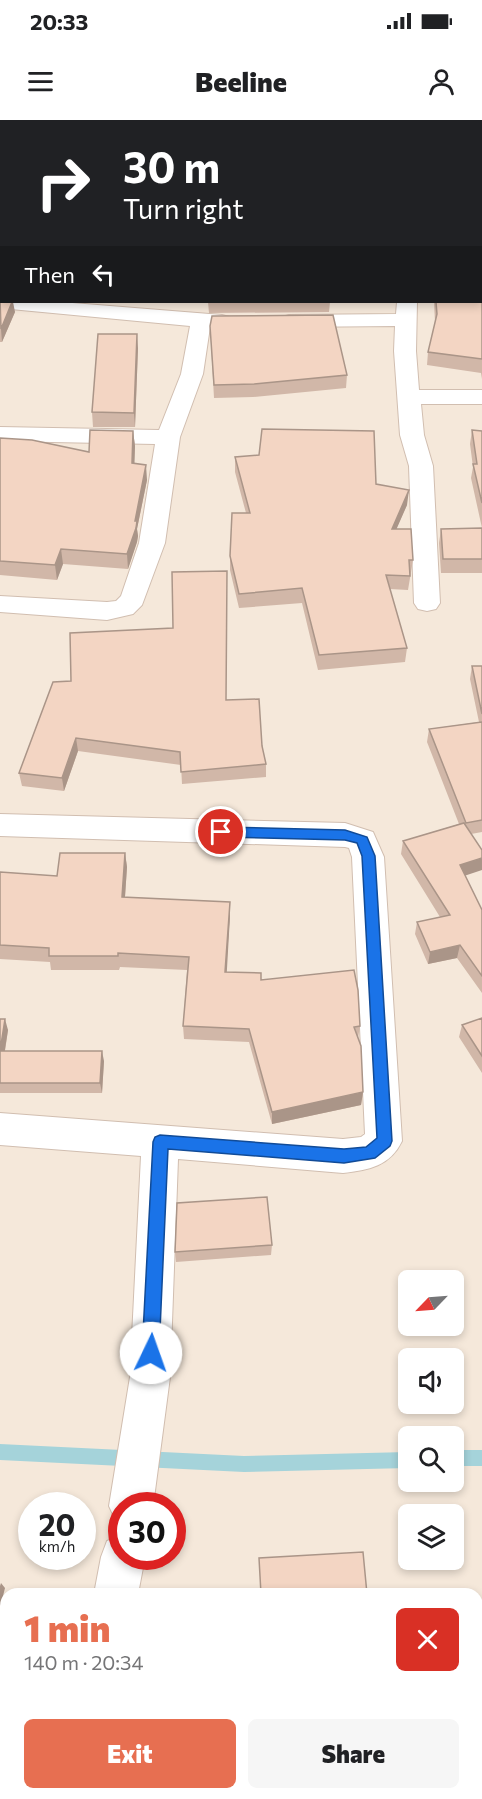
<!DOCTYPE html>
<html lang="en">
<head>
<meta charset="utf-8">
<style>
  :root { --surface:#fff; --page:#f6f6f6; --text:#202124; --muted:#757577; --accent:#e76f51 }
  body { margin:0; font-family:Commissioner,sans-serif; background:var(--page); color:var(--text); height:100vh; display:flex; flex-direction:column; font-size:22px; white-space:nowrap }
  * { box-sizing:border-box; margin:0 }
  p { font-size:20px; color:var(--muted) }
  .icon { flex:none; width:33px; height:33px; fill:none; stroke:currentColor; stroke-width:2; stroke-linecap:round; stroke-linejoin:round }
  .map { position:relative; flex:1; overflow:hidden }
  .sheet { position:absolute; left:0px; top:1468px; width:483px; height:212px; display:flex; flex-direction:column; background:var(--surface); border-radius:18px 18px 0 0; box-shadow:0 3px 9px #0003 }
  .sheet>* { flex:none }
  .hud { position:absolute; left:0px; top:0px; width:483px; height:183px; box-shadow:0 3px 9px #0003; background:#202124; color:#fff; overflow:hidden }
  .needle { width:39px; rotate:245deg }
  .fabs { position:absolute; left:398px; top:1150px; display:grid; gap:12px }
  .fabs a { display:grid; place-items:center; width:66px; height:66px; border-radius:9px; background:var(--surface); box-shadow:0 3px 9px #0003; font-size:30px }
  .speed { position:absolute; left:18px; top:1372px; display:flex; gap:12px; font-size:30px; font-weight:700; text-align:center }
  .speed>* { display:grid; place-content:center; width:78px; height:78px; border-radius:50%; background:var(--surface); box-shadow:0 3px 9px #0003; line-height:1 }
  .speed small { font-size:15px; font-weight:400 }
  .speed .limit { border:9px solid #d22; background:#fff; color:#111 }
  .pin { position:absolute; display:grid; place-items:center; width:51px; height:51px; color:#fff; margin:-26px; border:3px solid #fff; border-radius:50%; box-shadow:0 2px 6px #0007 }
  .me { position:absolute; width:66px; margin:-33px; rotate:3deg; stroke-linejoin:round; filter:drop-shadow(0 0 4px #0008) }
  .turn { display:flex; align-items:center; gap:21px; height:126px; padding:0 24px; font-size:27px }
  .turn .icon { width:78px; height:78px; stroke-width:2.5 }
  .turn b { display:block; font-size:42px; line-height:51px }
  .then { display:flex; align-items:center; height:57px; padding:0 24px; background:#0003; gap:12px; font-size:22px }
  .round { display:grid; place-items:center; flex:none; width:63px; height:63px; border-radius:9px; background:var(--page) }
  .headline { display:flex; align-items:center; justify-content:space-between; height:102px; padding:0 24px }
  h1 { font-size:36px; font-weight:800; line-height:45px; color:var(--accent) }
  .cta { display:flex; gap:12px; margin-top:auto; padding:12px 24px }
  .cta a { flex:1; height:69px; border-radius:9px; background:var(--accent); color:#fff; font-size:24px; font-weight:800; line-height:69px; text-align:center }
  .cta a+a { background:var(--page); color:var(--text) }
  .status { display:flex; justify-content:space-between; align-items:center; height:42px; padding:0 30px; background:var(--surface); direction:ltr }
  .status svg { height:16px; fill:currentColor }
  header { display:flex; justify-content:space-between; align-items:center; height:78px; padding:0 24px; background:var(--surface); font-size:27px; font-weight:800 }
  .map>svg:first-child { display:block }
</style>
</head>
<body>
<div class="status"><b>20:33</b><svg viewBox="0 0 49 12"><path d="M0 12V9h3v3zM5 12V6h3v6zM10 12V3h3v9zM15 12V0h3v12zM26 1h20v11H26zM47 4h2v5h-2z"/></svg></div>
<header><svg class="icon" aria-label="menu" viewBox="0 0 24 24"><path d="M4 6h16M4 12h16M4 18h16"/></svg>Beeline<svg class="icon" aria-label="person" viewBox="0 0 24 24"><circle cx="12" cy="8" r="4"/><path d="M4 21q1-7 8-7t8 7"/></svg></header>
<div class="map">
<svg width="482" height="1679" viewBox="0 0 482 1679">
  <rect width="100%" height="100%" fill="#fdf6ec"/>
  <path fill="#f5e8da" fill-rule="evenodd" d="M0 0H482V1679H0ZM2 2H482V182H2ZM408 1161H453V1206H408ZM408 1239H453V1284H408ZM408 1317H453V1362H408ZM32 1386H82V1437H32ZM122 1386H172V1437H122ZM408 1395H453V1440H408ZM6 1474H477V1674H6Z"/>
  <g fill="none" stroke-linecap="round" stroke-linejoin="round">
    <path fill="#a5d3da" fill-rule="evenodd" d="M0 1324 244 1336 408 1332V1348L244 1352 0 1340Z
      M453 1330H482V1346H453Z"/>
    <defs>
      <path id="street" d="M455 0H473L455 2Z
        M0 27H2L0 39Z
        M0 176 2 182H60L222 195 229 197 232 201 229 205 210 207 203 254 180 317 165 423 142 485 133 494 107 500 0 492V476L107 482 116 481 121 476 139 423 155 324 0 321V307L159 310 181 254 190 206 0 188Z
        M397 182H417L416 231 419 270H482V284H421L424 315 433 346 440 483 436 489 427 491 418 489 414 483 409 346 400 315 394 231 395 206 289 207 282 205 279 201 282 197 289 195 396 194Z
        M0 694 345 703 373 712 384 737 402 1021C390 1046 369 1050 343 1053L178 1039 170 1257 153 1386H122V1404L116 1401 109 1386 130 1257 141 1036 0 1025V993L343 1019 361 1017 365 1014 352 737 349 728 345 727 0 716Z
        M122 1415V1437H145L138 1474H94L101 1437 107 1421Z
        M58 1674H106L105 1679H57Z"/>
    </defs>
    <use href="#street" stroke="#d1beb0" stroke-width="2"/>
    <use href="#street" fill="#fff" fill-rule="evenodd"/>
  </g>
  <path fill="#d1b7a8" d="M482 44V259L481 253 427 245 428 232 435 202 434 182H482Z
    M0 178 15 192 2 222H0Z
    M208 182H330L329 192 209 193Z
    M210 206 347 255 346 268 253 277 214 278Z
    M138 228 135 307H93L92 292Z
    M472 310 482 311V453H441L439 423 441 409 482 408 471 358 473 347 470 324Z
    M133 311 135 326 134 343 147 360 137 409 138 416 137 422 128 449 63 444 57 460 0 455V318L89 332Z
    M235 337 376 364 407 385 396 409 413 440 408 470 390 469 407 528 405 542 318 550 302 483 239 488 230 450V436L246 393 235 352Z
    M472 546H482V712L471 714 465 755 482 790V873L457 838 428 844 415 814 417 802 440 797 401 734 403 721 459 704 427 622 429 609 479 602 470 559Z
    M53 562 226 580 262 626 266 644V657L182 664 181 645 78 631 64 671 22 666 19 653Z
    M125 733 127 747 125 777 230 782V796L226 852 261 860 360 906 358 918 363 972 361 985 272 1004 249 922 184 919 183 906 187 850 120 847 119 850H51L50 842 0 839V752L57 756Z
    M482 898V953L459 917 462 905Z
    M0 899 8 910 5 931 104 941 102 973H0Z
    M272 1125 271 1135 176 1142 175 1132Z"/>
  <path fill="#aa9588" d="M0 13 2 21V25H0Z
    M12 182H13L15 192 2 222 1 209Z
    M137 214 138 228 135 307 134 293Z
    M133 311 135 326 134 358 132 343Z
    M146 345 147 360 137 409 138 416 137 422 128 449 127 434 135 401Z
    M409 370 407 385 390 424 392 409Z
    M61 429 63 444 57 460 55 445Z
    M76 618 78 631 64 671 62 658Z
    M125 733 127 747 124 791 122 777Z
    M482 738V750L458 758 460 745Z
    M230 782V796L226 866 225 852Z
    M460 825 457 838 428 844 430 832Z
    M5 899 8 910 3 942 0 931Z
    M102 931 104 941 102 973 100 963Z
    M363 972 361 985 272 1004V992Z
    M1 1463 5 1468 0 1488V1466Z"/>
  <path fill="#f3d5c3" stroke="#aa9588" stroke-width="1.5" d="M0 0H117V2H2V14L0 13Z
    M203 0H392L391 2H202Z
    M482 44V239L428 232 437 194 436 182H482Z
    M2 81V167L0 163V83Z
    M0 178H2V182H12L1 209Z
    M333 195 347 255 254 264 214 265 210 206 212 196Z
    M98 214H137L134 293 92 292Z
    M262 309 374 311 376 364 409 370 392 409H411L413 440H409L410 456 386 455 407 528 319 535 302 468 239 474 230 436 232 393H250L235 337 259 335Z
    M90 310 133 311 132 343 146 345 135 401H137L136 408 127 434 61 429 55 445 0 441V318L32 320 89 332Z
    M472 310 482 311V383L473 344H477Z
    M482 408V439H443L441 409Z
    M227 451 226 580 259 579 262 626 266 644 181 652 180 632 76 618 62 658 19 653 53 562 71 561 70 513 173 508 172 452Z
    M472 546H482V594Z
    M482 602V700L466 703 429 609Z
    M464 703 482 730V738L460 745 482 790V856L460 825 430 832 417 802 450 795 403 721Z
    M60 733H125L122 777 230 782 225 852 261 853V860L354 850 358 870 360 906 354 907 361 926 363 972 272 992 249 909 183 906 189 837 118 833V836H49V828L0 825V752L57 756Z
    M482 898V936L462 905Z
    M0 899H5L0 931Z
    M0 931H102L100 963H0Z
    M267 1077 272 1125 175 1132 177 1083Z
    M363 1432 367 1474H261L259 1438Z
    M243 1675 259 1679H242Z"/>
  <path fill="#1a73e8" stroke="#114b97" stroke-width="1.5" d="M221 707 345 710 367 717 375 736 392 1021 390 1026 375 1038 344 1043 168 1029 159 1233 157 1239 151 1241 145 1239 142 1233 153 1022 155 1017 160 1015 344 1029 366 1027 377 1018 362 736 357 723 345 720 221 717 215 712Z"/>
</svg>
<div class="fabs">
<a><svg class="needle" viewBox="-14 -14 28 28"><path d="M0-13l5 13h-10z" fill="#e53935"/><path d="M0 13l5-13h-10z" fill="#757577"/></svg></a>
<a><svg class="icon" aria-label="sound" viewBox="0 0 24 24"><path d="M4 9h4l5-4v14l-5-4H4zM17 9q2 3 0 6"/></svg></a>
<a><svg class="icon" aria-label="search" viewBox="0 0 24 24"><circle cx="10" cy="10" r="6"/><path d="M15 15l6 6"/></svg></a>
<a><svg class="icon" aria-label="layers" viewBox="0 0 24 24"><path d="M12 4l9 5-9 5-9-5zM3 14l9 5 9-5"/></svg></a>
</div>
<div class="speed"><div>20<small>km/h</small></div><div class="limit">30</div></div>
<div class="pin" style="left:221px;top:712px;background:#d93025"><svg class="icon" aria-label="arrive" viewBox="0 0 24 24"><path d="M6 21V4h12l-3 4 3 4H6"/></svg></div>
<svg class="me" style="left:151px;top:1233px" viewBox="-20 -20 40 40"><circle r="19" fill="#fff"/><path d="M0-13L10 11 0 6-10 11z" fill="#1a73e8"/></svg>
<div class="hud">
<div class="turn"><svg class="icon" aria-label="right" viewBox="0 0 24 24"><path d="M7 20v-9h11M14 6l5 5-5 5"/></svg><div><b>30 m</b>Turn right</div></div>
<div class="then">Then<svg class="icon" aria-label="left" viewBox="0 0 24 24"><path d="M17 20v-9H6M10 6l-5 5 5 5"/></svg></div>
</div>
<section class="sheet">
<div class="headline"><div><h1>1 min</h1><p>140 m · 20:34</p></div><a class="round" style="background:#d93025;color:#fff"><svg class="icon" aria-label="close" viewBox="0 0 24 24"><path d="M6 6l12 12M18 6L6 18"/></svg></a></div>
<div class="cta"><a>Exit</a><a>Share</a></div>
</section>
</div>
</body>
</html>
